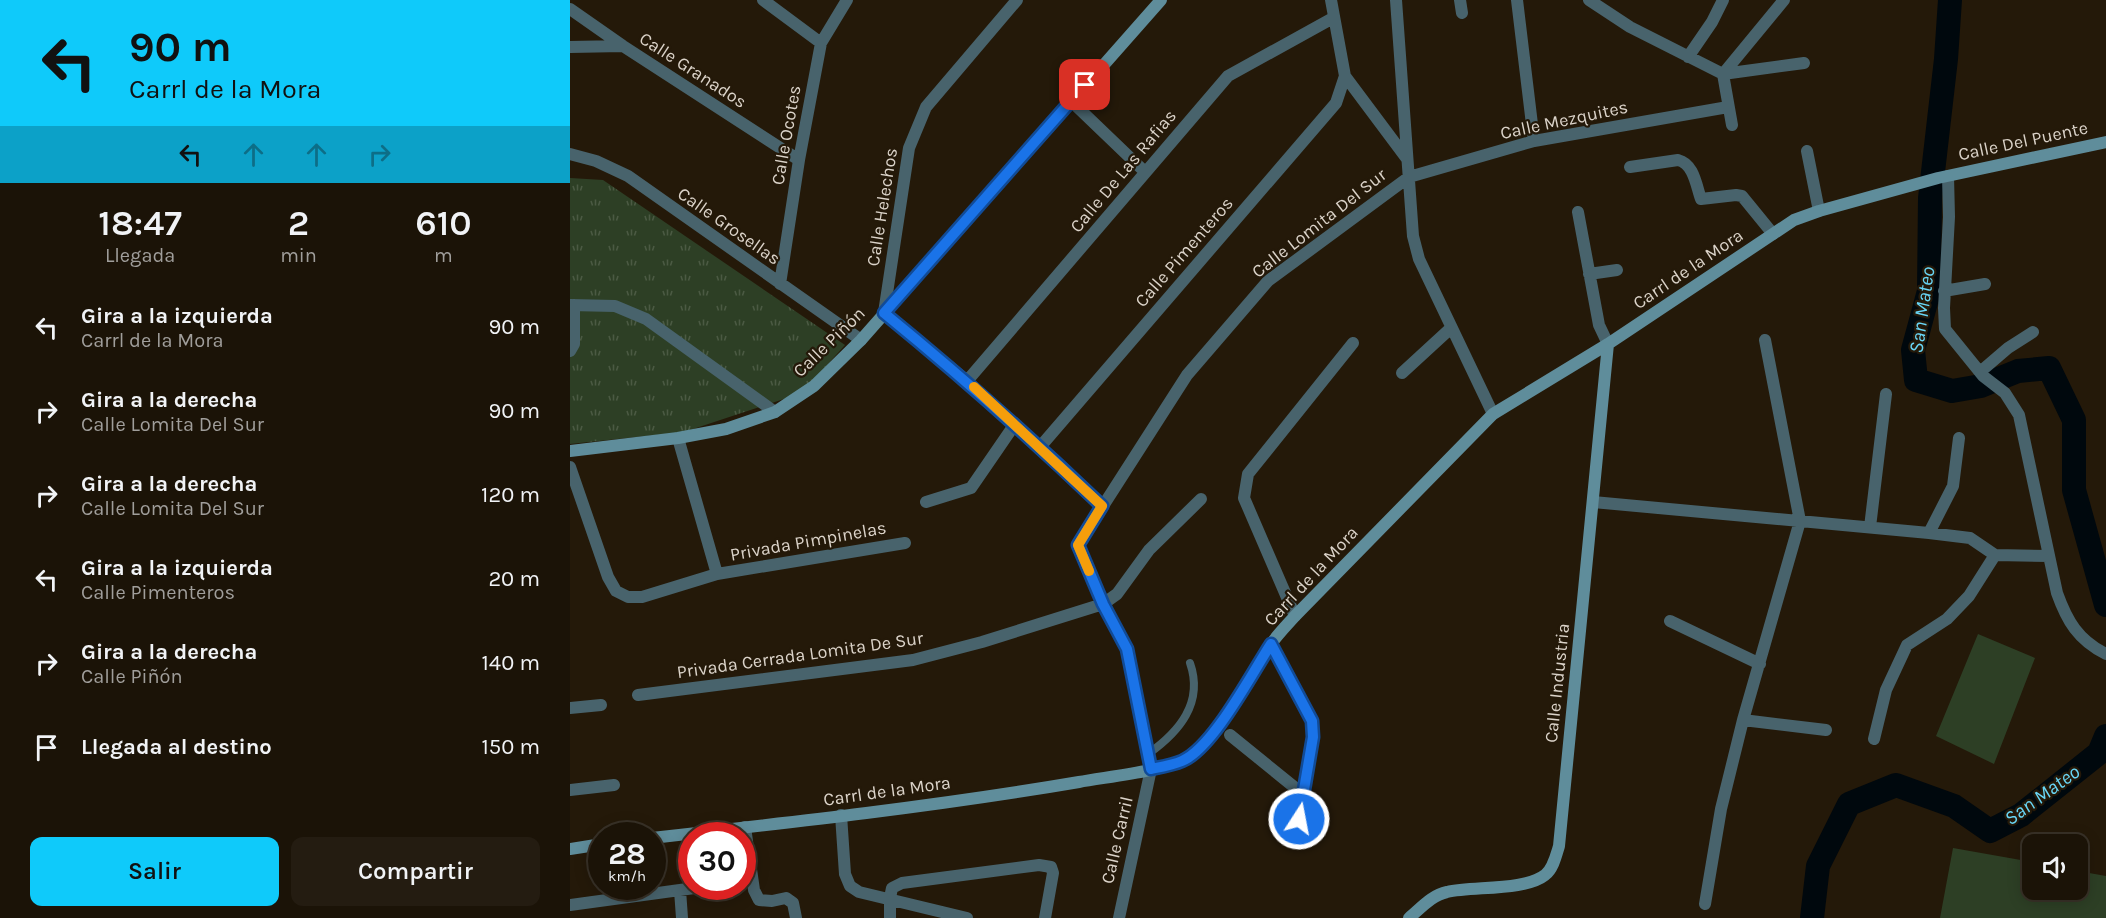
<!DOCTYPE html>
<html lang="es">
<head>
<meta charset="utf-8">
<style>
  :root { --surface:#1b1307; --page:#241c11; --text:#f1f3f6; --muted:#a09e9b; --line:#393228; --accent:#0fcafa }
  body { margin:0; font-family:Karla,sans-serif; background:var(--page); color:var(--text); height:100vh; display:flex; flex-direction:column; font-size:22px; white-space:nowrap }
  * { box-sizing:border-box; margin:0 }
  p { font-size:20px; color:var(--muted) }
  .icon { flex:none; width:33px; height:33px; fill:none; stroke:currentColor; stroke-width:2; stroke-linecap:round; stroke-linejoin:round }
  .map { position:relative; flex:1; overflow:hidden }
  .panel { display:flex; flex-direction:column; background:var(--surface); width:570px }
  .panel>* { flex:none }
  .banner { background:#0fcafa; color:#111; overflow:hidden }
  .controls { position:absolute; left:1452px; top:834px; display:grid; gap:12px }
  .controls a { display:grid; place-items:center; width:66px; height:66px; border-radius:12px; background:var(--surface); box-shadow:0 3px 15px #0003,0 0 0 2px var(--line); font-size:30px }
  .speed { position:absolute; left:18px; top:822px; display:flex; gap:12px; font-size:30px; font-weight:700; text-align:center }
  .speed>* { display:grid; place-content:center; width:78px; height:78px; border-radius:50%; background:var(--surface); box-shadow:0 3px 15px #0003,0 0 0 2px var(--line); line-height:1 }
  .speed small { font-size:15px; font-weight:400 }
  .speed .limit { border:9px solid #d22; background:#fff; color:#111 }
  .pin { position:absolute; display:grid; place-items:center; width:51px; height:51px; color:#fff; margin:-26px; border-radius:12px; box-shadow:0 3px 9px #0006 }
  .me { position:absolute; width:66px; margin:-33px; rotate:11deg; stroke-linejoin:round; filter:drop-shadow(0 0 4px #0008) }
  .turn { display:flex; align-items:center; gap:21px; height:126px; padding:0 30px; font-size:27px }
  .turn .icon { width:78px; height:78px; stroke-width:2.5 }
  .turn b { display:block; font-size:42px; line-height:51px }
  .lanes { display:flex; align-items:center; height:57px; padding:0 30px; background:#0003; justify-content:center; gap:30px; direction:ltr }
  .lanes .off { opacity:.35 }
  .eta { display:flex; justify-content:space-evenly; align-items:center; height:102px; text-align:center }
  .eta b { font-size:36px; font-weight:600; line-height:42px }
  .primary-button { display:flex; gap:12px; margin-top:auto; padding:12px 30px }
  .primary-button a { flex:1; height:69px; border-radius:12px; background:var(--accent); color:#111; font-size:24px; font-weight:600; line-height:69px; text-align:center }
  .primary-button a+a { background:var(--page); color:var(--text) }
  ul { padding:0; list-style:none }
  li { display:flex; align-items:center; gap:18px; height:84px; padding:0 30px }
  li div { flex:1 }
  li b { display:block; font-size:22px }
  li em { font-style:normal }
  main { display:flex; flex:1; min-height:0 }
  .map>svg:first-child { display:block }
</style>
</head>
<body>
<main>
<section class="panel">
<div class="banner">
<div class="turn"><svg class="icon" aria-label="left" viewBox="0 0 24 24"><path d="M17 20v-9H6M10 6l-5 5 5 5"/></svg><div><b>90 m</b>Carrl de la Mora</div></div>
<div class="lanes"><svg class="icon" aria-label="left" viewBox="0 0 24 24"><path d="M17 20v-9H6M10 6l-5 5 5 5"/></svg><svg class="icon off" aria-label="ahead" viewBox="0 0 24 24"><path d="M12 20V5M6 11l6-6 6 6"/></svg><svg class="icon off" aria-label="ahead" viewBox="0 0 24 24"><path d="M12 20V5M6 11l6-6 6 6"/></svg><svg class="icon off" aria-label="right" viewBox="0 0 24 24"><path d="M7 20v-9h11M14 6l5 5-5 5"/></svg></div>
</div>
<div class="eta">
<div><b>18:47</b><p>Llegada</p></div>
<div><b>2</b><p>min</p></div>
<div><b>610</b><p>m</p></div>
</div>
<ul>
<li><svg class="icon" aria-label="left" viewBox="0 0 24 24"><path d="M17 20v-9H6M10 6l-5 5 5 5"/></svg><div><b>Gira a la izquierda</b><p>Carrl de la Mora</p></div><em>90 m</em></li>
<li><svg class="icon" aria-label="right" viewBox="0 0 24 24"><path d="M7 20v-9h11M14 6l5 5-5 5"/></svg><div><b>Gira a la derecha</b><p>Calle Lomita Del Sur</p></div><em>90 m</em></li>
<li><svg class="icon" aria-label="right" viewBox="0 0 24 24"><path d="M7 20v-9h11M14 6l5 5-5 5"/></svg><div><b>Gira a la derecha</b><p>Calle Lomita Del Sur</p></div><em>120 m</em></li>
<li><svg class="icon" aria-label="left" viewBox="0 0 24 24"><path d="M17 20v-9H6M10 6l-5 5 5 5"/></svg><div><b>Gira a la izquierda</b><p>Calle Pimenteros</p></div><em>20 m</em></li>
<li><svg class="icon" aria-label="right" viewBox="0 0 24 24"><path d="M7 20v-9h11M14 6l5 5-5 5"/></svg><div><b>Gira a la derecha</b><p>Calle Piñón</p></div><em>140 m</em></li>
<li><svg class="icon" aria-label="arrive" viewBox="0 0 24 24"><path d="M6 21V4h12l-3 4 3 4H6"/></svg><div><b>Llegada al destino</b></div><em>150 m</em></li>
</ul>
<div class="primary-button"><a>Salir</a><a>Compartir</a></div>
</section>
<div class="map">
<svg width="1536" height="918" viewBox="0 0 1536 918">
  <defs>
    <pattern id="grass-tufts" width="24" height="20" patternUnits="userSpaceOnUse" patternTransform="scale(1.5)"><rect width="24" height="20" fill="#2d3f25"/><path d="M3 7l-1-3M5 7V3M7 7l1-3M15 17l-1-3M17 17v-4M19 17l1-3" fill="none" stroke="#4b5a43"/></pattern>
  </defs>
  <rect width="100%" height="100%" fill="#241909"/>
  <path fill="url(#grass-tufts)" d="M0 178 33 180 275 345 232 393 114 432 0 444Z"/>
  <path fill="#2d3f25" d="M1408 634 1465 658 1424 764 1366 736Z
    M1383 848 1462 862V890H1508V871L1536 876V918H1370Z"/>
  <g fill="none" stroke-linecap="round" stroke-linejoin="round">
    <path stroke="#00080d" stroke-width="24" d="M1380 0 1376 59 1360 198 1359 291 1343 350 1346 380 1382 391 1411 386 1448 371 1479 368 1504 420V490L1536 605
      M1242 918 1248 866 1279 804 1326 785 1384 806 1420 831 1451 815 1529 753 1536 736"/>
    <path stroke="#48636c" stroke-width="8" d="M578 754C609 732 634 703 620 663"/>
    <path stroke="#48636c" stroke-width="12" d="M193 0 251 43
      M447 0 356 107 339 148 314 313 397 381 533 506
      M761 0 775 76 837 159
      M826 0 843 236 849 259 923 414
      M890 0 892 13
      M947 0 964 141
      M1019 0 1060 27 1153 74
      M0 9 53 46 229 160
      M0 47 53 46
      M1118 57 1142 22 1153 0
      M1153 74 1214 0
      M1153 74 1234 63
      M1153 74 1162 125
      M501 101 575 172
      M1237 151 1249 211
      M0 154 26 161 58 176 291 340
      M1060 167 1108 160C1124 164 1126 185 1131 199L1166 195 1172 196 1203 234
      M1378 176 1379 217 1374 308 1375 329 1413 376 1435 393 1449 415 1487 593C1497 621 1508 640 1536 654
      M1008 212 1029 325 1038 344
      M1019 274 1047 270
      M210 284 229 160 251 43 277 0
      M1374 291 1415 284
      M0 305 45 306 76 319 205 412
      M0 351 4 344V305
      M1410 372 1438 348 1463 332
      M832 373 881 328
      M397 381 658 76 763 18
      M108 438 147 574
      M470 447 766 103 775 76
      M0 467 38 577 46 591 58 597H72L147 574 335 543
      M356 502 401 488 445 424
      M1023 502 1359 533 1400 538 1425 555 1479 556
      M1300 527 1316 394
      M1359 533 1383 486 1389 438
      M725 616 674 498 678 474 783 343
      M1100 621 1190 664
      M701 644 742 721 743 737 729 819
      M68 695 343 660 412 642 533 604 547 594 579 550 631 499
      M0 708 31 705
      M1173 720 1256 730
      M660 735 734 795
      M1304 739 1316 690 1337 645 1377 619 1399 596 1425 555
      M0 790 44 785
      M271 815 275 874 280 886 289 892 397 918
      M175 827 184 890 189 900 202 901 216 898 223 903 226 918
      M110 890 112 918
      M1135 904 1151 809 1173 720 1230 521 1195 340
      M0 905 139 886
      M320 918V898L322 888 332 883 469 865 481 867 483 873 475 918
      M549 918 581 769 557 649 533 604 508 545 617 375 698 281 839 177 964 141 1158 107"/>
    <path stroke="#5f8d9b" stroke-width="12" d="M0 451 108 438 156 429 205 412 244 386 291 340 591 0
      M82 838C225 822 368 806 509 782 535 777 595 771 615 759 655 735 675 680 701 644 708 634 717 625 725 616L923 414 1038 344 1224 220 1249 211 1368 178 1536 142
      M0 849 32 844
      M839 918C851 908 862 895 877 892 903 886 955 891 975 875 983 869 986 856 989 846L1038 344"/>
  </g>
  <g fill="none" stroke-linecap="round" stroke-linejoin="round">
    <defs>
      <path id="route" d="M515 85 314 313C390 375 462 439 532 506L508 545 533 604 557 649 581 769C591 767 603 765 612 761 643 748 682 673 701 644L742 721 743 737 729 819"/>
    </defs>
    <use href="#route" stroke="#114b97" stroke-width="15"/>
    <use href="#route" stroke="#1a73e8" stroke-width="10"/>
    <path stroke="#f59e0b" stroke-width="10" d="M404 387 532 506 508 545 519 571"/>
  </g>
  <g text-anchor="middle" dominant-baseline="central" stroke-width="4.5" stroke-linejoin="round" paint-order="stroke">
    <g font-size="18" fill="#dbd3c9" stroke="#241909">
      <text transform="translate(123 70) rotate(33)">Calle Granados</text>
      <text transform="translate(994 120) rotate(-12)">Calle Mezquites</text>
      <text transform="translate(216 135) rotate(-80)">Calle Ocotes</text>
      <text transform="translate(1453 141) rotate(-12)">Calle Del Puente</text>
      <text transform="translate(553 171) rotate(-50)">Calle De Las Rafias</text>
      <text transform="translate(312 207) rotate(-81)">Calle Helechos</text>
      <text transform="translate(749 223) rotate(-38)">Calle Lomita Del Sur</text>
      <text transform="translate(159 226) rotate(35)">Calle Grosellas</text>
      <text transform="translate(614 252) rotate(-49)">Calle Pimenteros</text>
      <text transform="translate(1118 269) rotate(-34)">Carrl de la Mora</text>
      <text transform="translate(259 342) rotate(-44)">Calle Piñón</text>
      <text transform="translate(238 541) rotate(-10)">Privada Pimpinelas</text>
      <text transform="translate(741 576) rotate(-47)">Carrl de la Mora</text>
      <text transform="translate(230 655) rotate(-8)">Privada Cerrada Lomita De Sur</text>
      <text transform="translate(987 683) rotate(-84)">Calle Industria</text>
      <text transform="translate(317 791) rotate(-8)">Carrl de la Mora</text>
      <text transform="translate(547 840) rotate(-77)">Calle Carril</text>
    </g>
    <g font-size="20" font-style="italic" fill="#69d6f6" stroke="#241909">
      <text transform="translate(1352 310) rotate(-82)">San Mateo</text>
      <text transform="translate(1472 795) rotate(-36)">San Mateo</text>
    </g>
  </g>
</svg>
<div class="controls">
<a><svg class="icon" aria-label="sound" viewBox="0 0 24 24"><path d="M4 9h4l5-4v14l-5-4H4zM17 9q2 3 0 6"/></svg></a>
</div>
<div class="speed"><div>28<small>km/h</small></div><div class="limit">30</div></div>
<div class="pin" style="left:515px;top:85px;background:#d93025"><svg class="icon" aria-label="arrive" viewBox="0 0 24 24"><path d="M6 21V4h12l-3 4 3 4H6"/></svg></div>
<svg class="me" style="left:729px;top:819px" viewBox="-20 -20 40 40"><circle r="17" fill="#1a73e8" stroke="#fff" stroke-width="3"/><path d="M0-11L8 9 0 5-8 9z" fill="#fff"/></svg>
</div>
</main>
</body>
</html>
